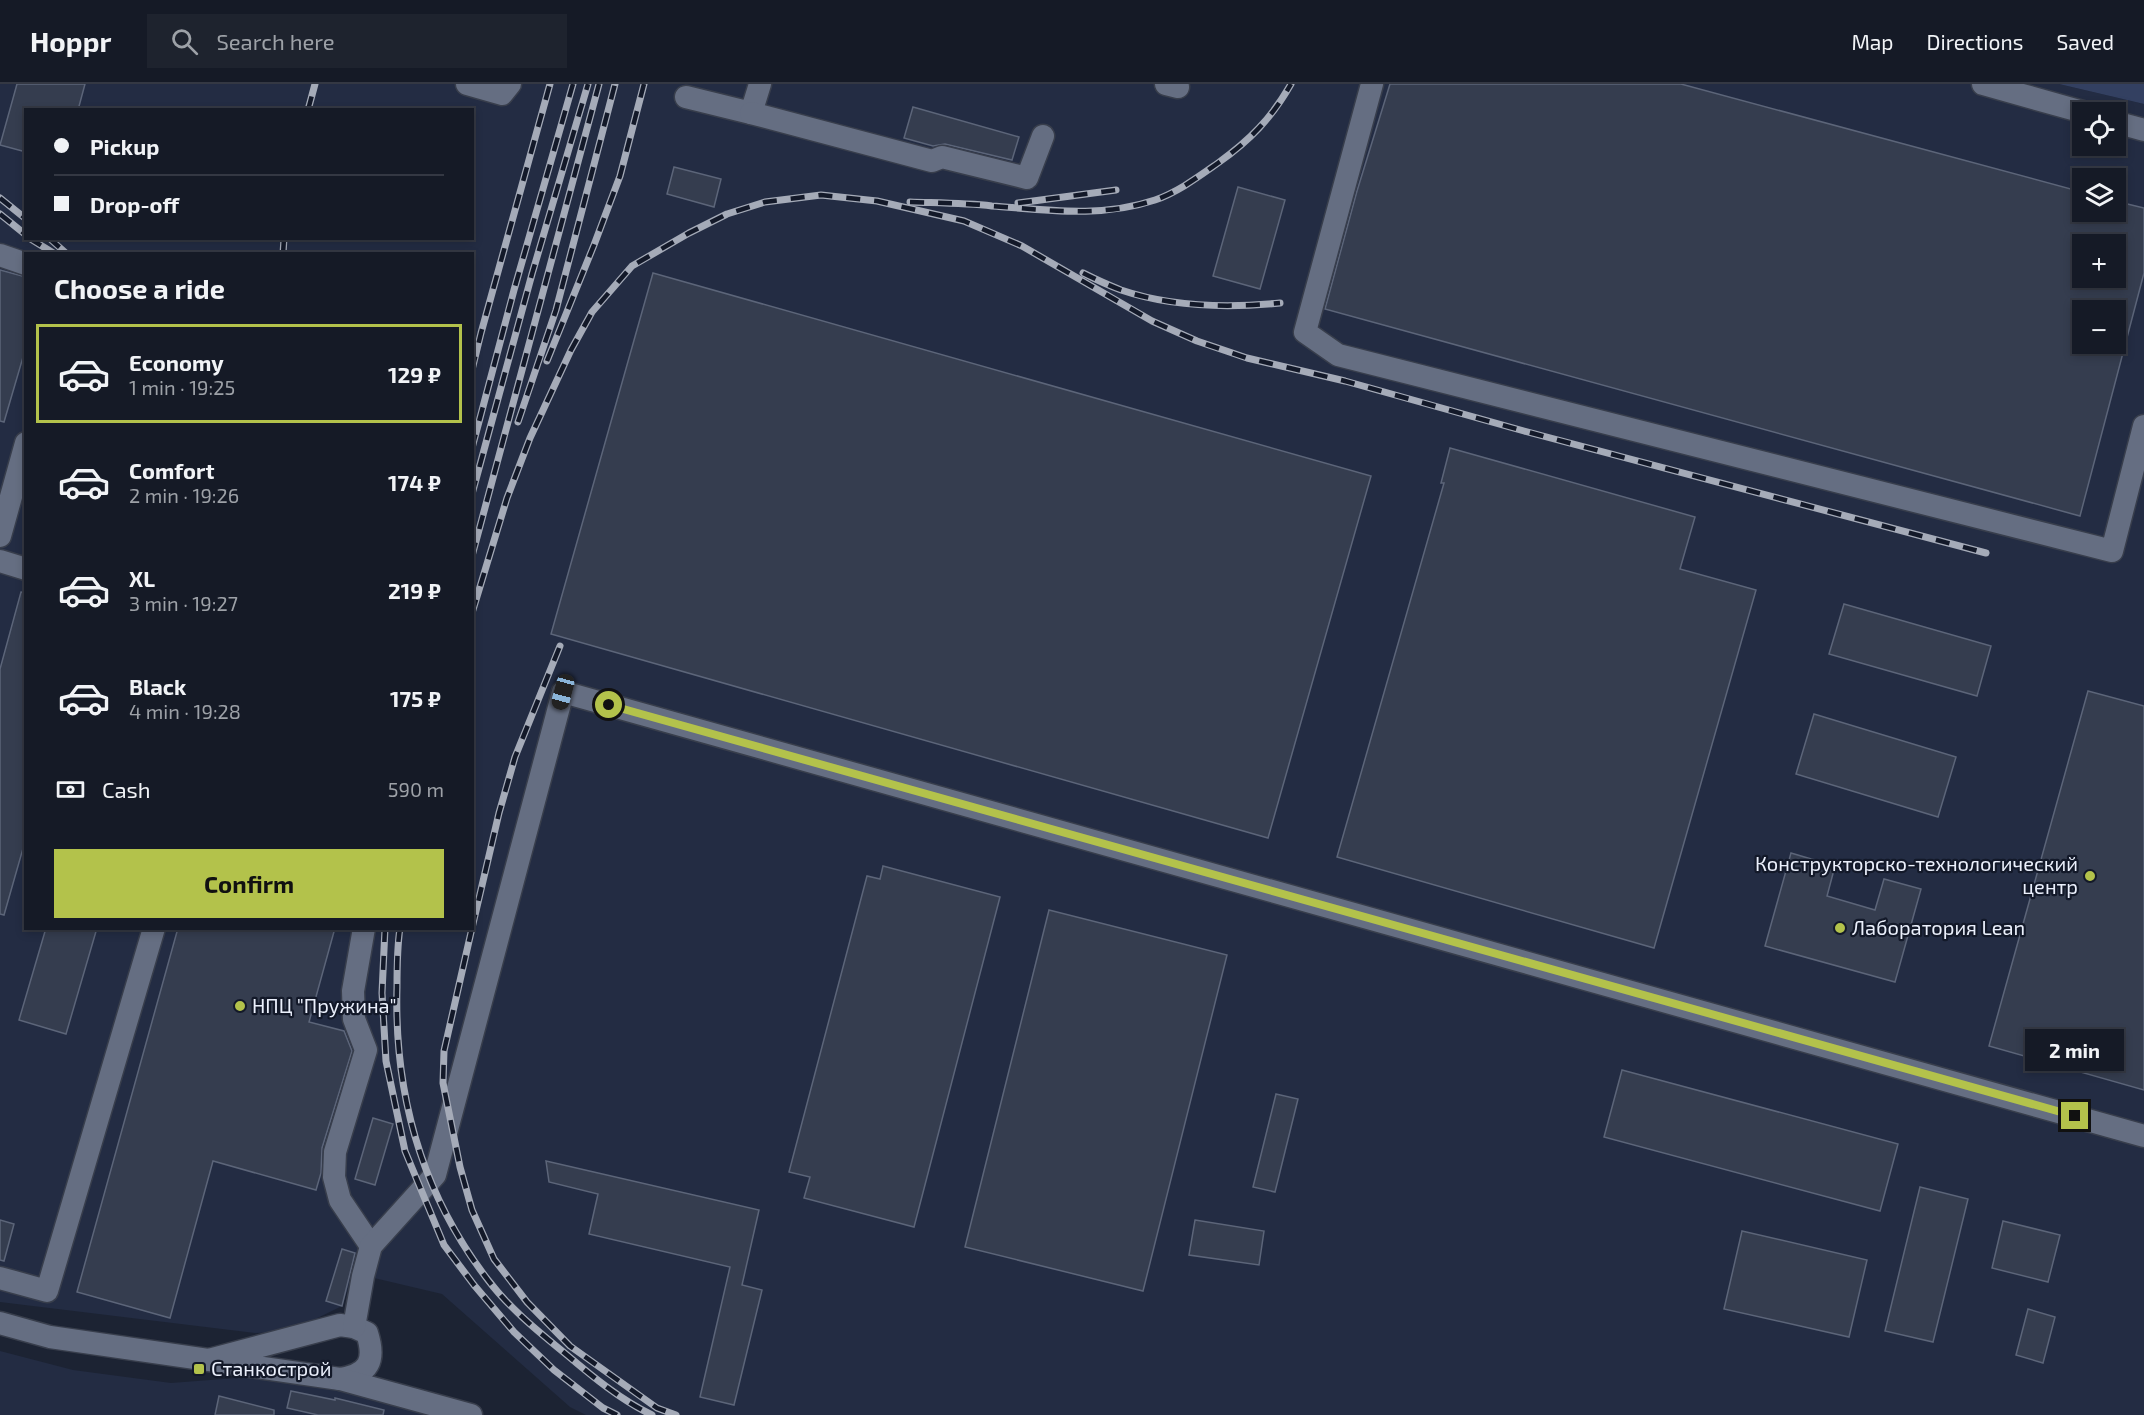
<!DOCTYPE html>
<html lang="en">
<head>
<meta charset="utf-8">
<style>
	:root { --surface:#151a26; --page:#1e232e; --text:#f1f3f6; --muted:#9da1a7; --line:#343843; --accent:#b3c24b }
	body { margin:0; font-family:"Exo 2",sans-serif; background:var(--page); color:var(--text); height:100vh; display:flex; flex-direction:column; font-size:22px; white-space:nowrap }
	* { box-sizing:border-box; margin:0 }
	p { font-size:20px; color:var(--muted) }
	.icon { flex:none; width:33px; height:33px; fill:none; stroke:currentColor; stroke-width:2; stroke-linecap:round; stroke-linejoin:round }
	.map { position:relative; flex:1; overflow:hidden }
	.panel { position:absolute; left:24px; top:168px; width:450px; height:678px; display:flex; flex-direction:column; background:var(--surface); border-radius:0px; box-shadow:0 3px 9px #0003,0 0 0 2px var(--line) }
	.panel>* { flex:none }
	.hud { position:absolute; left:24px; top:24px; width:450px; height:132px; border-radius:0px; box-shadow:0 3px 9px #0003,0 0 0 2px var(--line); display:grid; align-content:center; height:132px; padding:0 30px; background:var(--surface) }
	.tools { position:absolute; left:2072px; top:18px; display:grid; gap:12px }
	.tools a { display:grid; place-items:center; width:54px; height:54px; border-radius:0px; background:var(--surface); box-shadow:0 3px 9px #0003,0 0 0 2px var(--line); font-size:30px }
	.end { position:absolute; width:27px; height:27px; margin:-14px; border:8px solid #b3c24b; background:#111; box-shadow:0 0 0 3px #111 }
	.from { border-radius:50% }
	.bubble { position:absolute; height:42px; border-radius:0px; background:var(--surface); box-shadow:0 3px 9px #0003,0 0 0 2px var(--line); font-size:20px; font-weight:700; line-height:42px; text-align:center }
	.car { position:absolute; width:18px; height:36px; margin:-18px -9px; border-radius:8px; box-shadow:0 0 4px 2px #0007; background:linear-gradient(#222 24%,#8ab4d8 0 40%,#222 0 76%,#8ab4d8 0 86%,#222 0) }
	.hud b { display:flex; align-items:center; gap:21px; height:57px; font-size:22px }
	.hud b+b { border-top:2px solid var(--line) }
	.hud i { width:15px; height:15px; background:var(--text) }
	ul { padding:0; list-style:none }
	li { display:flex; align-items:center; gap:18px; height:99px; margin:0 12px 9px; padding:0 18px; border:3px solid transparent; border-radius:0px }
	li div { flex:1 }
	li b { display:block; font-size:22px }
	li em { font-style:normal; font-weight:700 }
	li.selected { border-color:var(--accent) }
	li>.icon { width:54px; height:54px; stroke-width:1.5 }
	h2 { padding:0 30px; font-size:27px; line-height:72px }
	.pay { display:flex; align-items:center; gap:15px; height:66px; padding:0 30px; font-size:22px }
	.pay p { margin-inline-start:auto }
	.button { display:flex; gap:12px; margin-top:auto; padding:12px 30px }
	.button a { flex:1; height:69px; border-radius:0px; background:var(--accent); color:#111; font-size:24px; font-weight:700; line-height:69px; text-align:center }
	header { display:flex; align-items:center; gap:36px; box-sizing:border-box; height:84px; padding:0 30px; background:var(--surface); border-bottom:2px solid var(--line) }
	header strong { font-size:28px }
	nav { display:flex; gap:33px; margin-inline-start:auto; font-size:21px }
	.search { width:420px; height:54px; background:var(--page); display:flex; align-items:center; gap:15px; box-sizing:border-box; padding:0 21px; border-radius:0px; color:var(--muted); font-size:22px }
	.map>svg:first-child { display:block }
	.built { fill:#232c43; fill-rule:evenodd }
	.green { fill:#334061 }
	.building { fill:#353d4f; stroke:#5c6579; stroke-width:1.5; fill-rule:evenodd }
	.lines { fill:none; stroke-linecap:round; stroke-linejoin:round }
	.minor-casing { stroke:#383e4c; stroke-width:25 }
	.minor { stroke:#656e82; stroke-width:22 }
	.rail-casing { stroke:#a5abb8; stroke-width:7 }
	.rail { stroke:#131929; stroke-width:4.5; stroke-dasharray:14; stroke-linecap:butt }
	.route { stroke:#b3c24b; stroke-width:8 }
	.poi-dot { fill:#b3c24b; stroke:#131929; stroke-width:2 }
	.labels { text-anchor:middle; stroke-width:4.5; stroke-linejoin:round; paint-order:stroke }
	.poi-label { font-size:20px; fill:#ebf0fc; stroke:#131929; text-anchor:start }
</style>
</head>
<body>
<header>
<strong>Hoppr</strong>
<div class="search"><svg class="icon" aria-label="search" viewBox="0 0 24 24"><circle cx="10" cy="10" r="6"/><path d="M15 15l6 6"/></svg>Search here</div>
<nav><a>Map</a><a>Directions</a><a>Saved</a></nav>
</header>
<div class="map">
<svg width="2144" height="1331" viewBox="0 0 2144 1331">
	<rect width="100%" height="100%" fill="#1c2333"/>
	<g class="built">
		<path d="M0 0H2059L2144 20V1331H586L570 1323 442 1210 353 1189 342 1222 289 1248 255 1249 0 1218ZM26 26H472V154H26ZM2082 28H2115V62H2082ZM2082 94H2115V128H2082ZM2082 160H2115V194H2082ZM26 170H472V844H26ZM2082 226H2115V260H2082Z"/>
		<path d="M0 1267 73 1286 171 1299 276 1291 458 1331H0Z"/>
	</g>
	<path class="green" d="M2059 0H2144V20Z"/>
	<g class="building">
		<path d="M17 0H85L78 26H26V68L0 61Z"/>
		<path d="M1390 0H1681L2082 108V128H2115V117L2144 124V189L2080 432 1325 225 1357 107ZM2082 160H2115V194H2082ZM2082 226H2115V260H2082Z"/>
		<path d="M913 23 1019 53 1012 76 945 60 933 62 904 54Z"/>
		<path d="M674 83 721 95 714 123 667 110Z"/>
		<path d="M1238 103 1285 116 1260 205 1213 192Z"/>
		<path d="M0 186 26 193V263L4 338 0 337Z"/>
		<path d="M653 189 1371 392 1268 754 551 550Z"/>
		<path d="M1450 364 1695 433 1680 485 1756 506 1654 864 1337 773 1444 399H1441Z"/>
		<path d="M21 508 26 509V754L4 831 0 830V585Z"/>
		<path d="M1844 520 1991 562 1977 612 1829 570Z"/>
		<path d="M2088 607 2144 622V1006L1989 962Z"/>
		<path d="M1814 630 1956 673 1938 733 1796 690Z"/>
		<path d="M1791 769 1835 782 1827 812 1875 826 1884 795 1921 805 1895 898 1765 862Z"/>
		<path d="M883 782 1000 813 914 1143 804 1114 810 1093 789 1088 867 792 880 795Z"/>
		<path d="M1049 826 1227 871 1143 1207 965 1163Z"/>
		<path d="M46 844H97L66 950 19 936Z"/>
		<path d="M178 844H335L309 938 344 947 352 967 322 1064 321 1089 316 1106 213 1077 170 1234 77 1208Z"/>
		<path d="M1622 986 1898 1060 1880 1127 1604 1053Z"/>
		<path d="M1276 1010 1298 1015 1275 1108 1253 1103Z"/>
		<path d="M373 1034 393 1040 375 1101 355 1095Z"/>
		<path d="M546 1077 759 1126 742 1201 762 1206 734 1321 700 1313 730 1183 589 1150 598 1110 549 1098Z"/>
		<path d="M1920 1103 1968 1115 1933 1258 1885 1247Z"/>
		<path d="M0 1136 14 1140 4 1177 0 1176Z"/>
		<path d="M1195 1136 1264 1147 1259 1181 1189 1171Z"/>
		<path d="M2003 1137 2060 1151 2048 1198 1992 1184Z"/>
		<path d="M1742 1147 1867 1176 1849 1253 1724 1225Z"/>
		<path d="M342 1165 355 1169 342 1222 326 1217Z"/>
		<path d="M2028 1225 2055 1233 2043 1279 2016 1271Z"/>
		<path d="M291 1307 335 1316V1314L384 1326 383 1331H318L287 1324Z"/>
		<path d="M219 1312 274 1326V1331H215Z"/>
	</g>
	<g class="lines">
		<defs>
			<g id="minor">
				<path d="M467 0 502 10 510 0"/>
				<path d="M1166 0 1178 3"/>
				<path d="M1372 0 1305 248 1338 271 2112 467 2144 342"/>
				<path d="M1983 0 2083 28"/>
				<path d="M686 13 751 29 760 0"/>
				<path d="M751 29 932 77 942 73 1027 94 1043 52"/>
				<path d="M2115 38 2144 46"/>
				<path d="M0 171 26 180"/>
				<path d="M0 452 26 359"/>
				<path d="M0 477 26 485"/>
				<path d="M364 844 353 907 354 935 366 966 335 1068 334 1093 340 1116 371 1162"/>
				<path d="M0 1194 47 1207 154 844"/>
				<path d="M0 1239 50 1253 340 1295C369 1290 376 1277 367 1249L354 1243 340 1241 209 1276"/>
				<path d="M354 1243 363 1192 371 1162 435 1091 563 608 2144 1052"/>
				<path d="M340 1295 471 1331"/>
			</g>
		</defs>
		<use href="#minor" class="minor-casing"/>
		<use href="#minor" class="minor"/>
		<defs>
			<g id="rail">
				<path d="M308 26 315 0"/>
				<path d="M0 114 26 135"/>
				<path d="M910 118C938 119 965 119 992 122 1048 126 1101 134 1155 116 1178 108 1198 93 1218 79 1250 56 1271 35 1291 0"/>
				<path d="M1018 119 1116 106"/>
				<path d="M0 130 26 151"/>
				<path d="M29 154 55 170"/>
				<path d="M49 154 67 170"/>
				<path d="M283 170 284 154"/>
				<path d="M1083 189C1095 195 1108 201 1121 206 1171 223 1228 224 1280 219"/>
				<path d="M547 277 594 161 620 92 644 0"/>
				<path d="M472 286 481 249 550 0"/>
				<path d="M518 338 556 226 615 0"/>
				<path d="M472 364 514 206 573 0"/>
				<path d="M472 410 532 190 588 0"/>
				<path d="M472 472 599 0"/>
				<path d="M472 529 507 414 530 354 571 266 592 228 632 182 689 149 727 130 765 118 821 111 877 117 964 137 1022 162 1152 237 1197 257 1247 274 1345 297 1524 347 1986 469"/>
				<path d="M385 844 382 909 386 977 405 1067 444 1161 474 1201 514 1248 554 1286 603 1324 617 1331"/>
				<path d="M400 844C397 864 397 884 397 903 394 1011 422 1110 488 1196 510 1225 539 1248 567 1271 593 1293 621 1316 652 1331"/>
				<path d="M472 844 444 967 443 999 460 1083 472 1126 494 1175 527 1218 570 1262 657 1324 676 1331"/>
				<path d="M472 844 499 729 515 673 560 562"/>
			</g>
		</defs>
		<use href="#rail" class="rail-casing"/>
		<use href="#rail" class="rail"/>
	</g>
	<g class="lines">
		<path class="route" d="M609 621 2075 1032"/>
	</g>
	<g class="poi-dot">
		<circle cx="2090" cy="792" r="6"/>
		<circle cx="1840" cy="844" r="6"/>
		<circle cx="240" cy="922" r="6"/>
		<rect x="193" y="1279" width="12" height="12" rx="3"/>
	</g>
	<g class="labels">
		<g class="poi-label">
			<text x="2078" y="787" text-anchor="end">Конструкторско-технологический<tspan x="2078" dy="23">центр</tspan></text>
			<text x="1852" y="851">Лаборатория Lean</text>
			<text x="252" y="929">НПЦ "Пружина"</text>
			<text x="211" y="1292">Станкострой</text>
		</g>
	</g>
</svg>
<div class="tools">
<a><svg class="icon" aria-label="locate" viewBox="0 0 24 24"><circle cx="12" cy="12" r="6"/><path d="M12 2v4M12 18v4M2 12h4M18 12h4"/></svg></a>
<a><svg class="icon" aria-label="layers" viewBox="0 0 24 24"><path d="M12 4l9 5-9 5-9-5zM3 14l9 5 9-5"/></svg></a>
<a>+</a>
<a>−</a>
</div>
<i class="end from" style="left:609px;top:621px"></i>
<i class="end" style="left:2075px;top:1032px"></i>
<div class="bubble" style="left:2025px;top:945px;width:99px">2 min</div>
<i class="car" style="left:563px;top:608px;rotate:195deg"></i>
<div class="hud">
<b><i class="from"></i>Pickup</b>
<b><i></i>Drop-off</b>
</div>
<section class="panel">
<h2>Choose a ride</h2>
<ul>
<li class="selected"><svg class="icon" aria-label="car" viewBox="0 0 24 24"><path d="M5 17H2v-5l4-1 3-4h7l3 4 3 1v5h-3M9 17h6M6 11h13"/><circle cx="7" cy="17" r="2"/><circle cx="17" cy="17" r="2"/></svg><div><b>Economy</b><p>1 min · 19:25</p></div><em>129 ₽</em></li>
<li><svg class="icon" aria-label="car" viewBox="0 0 24 24"><path d="M5 17H2v-5l4-1 3-4h7l3 4 3 1v5h-3M9 17h6M6 11h13"/><circle cx="7" cy="17" r="2"/><circle cx="17" cy="17" r="2"/></svg><div><b>Comfort</b><p>2 min · 19:26</p></div><em>174 ₽</em></li>
<li><svg class="icon" aria-label="car" viewBox="0 0 24 24"><path d="M5 17H2v-5l4-1 3-4h7l3 4 3 1v5h-3M9 17h6M6 11h13"/><circle cx="7" cy="17" r="2"/><circle cx="17" cy="17" r="2"/></svg><div><b>XL</b><p>3 min · 19:27</p></div><em>219 ₽</em></li>
<li><svg class="icon" aria-label="car" viewBox="0 0 24 24"><path d="M5 17H2v-5l4-1 3-4h7l3 4 3 1v5h-3M9 17h6M6 11h13"/><circle cx="7" cy="17" r="2"/><circle cx="17" cy="17" r="2"/></svg><div><b>Black</b><p>4 min · 19:28</p></div><em>175 ₽</em></li>
</ul>
<div class="pay"><svg class="icon" aria-label="cash" viewBox="0 0 24 24"><path d="M3 7h18v10H3z"/><circle cx="12" cy="12" r="2"/></svg>Cash<p>590 m</p></div>
<div class="button"><a>Confirm</a></div>
</section>
</div>
</body>
</html>
